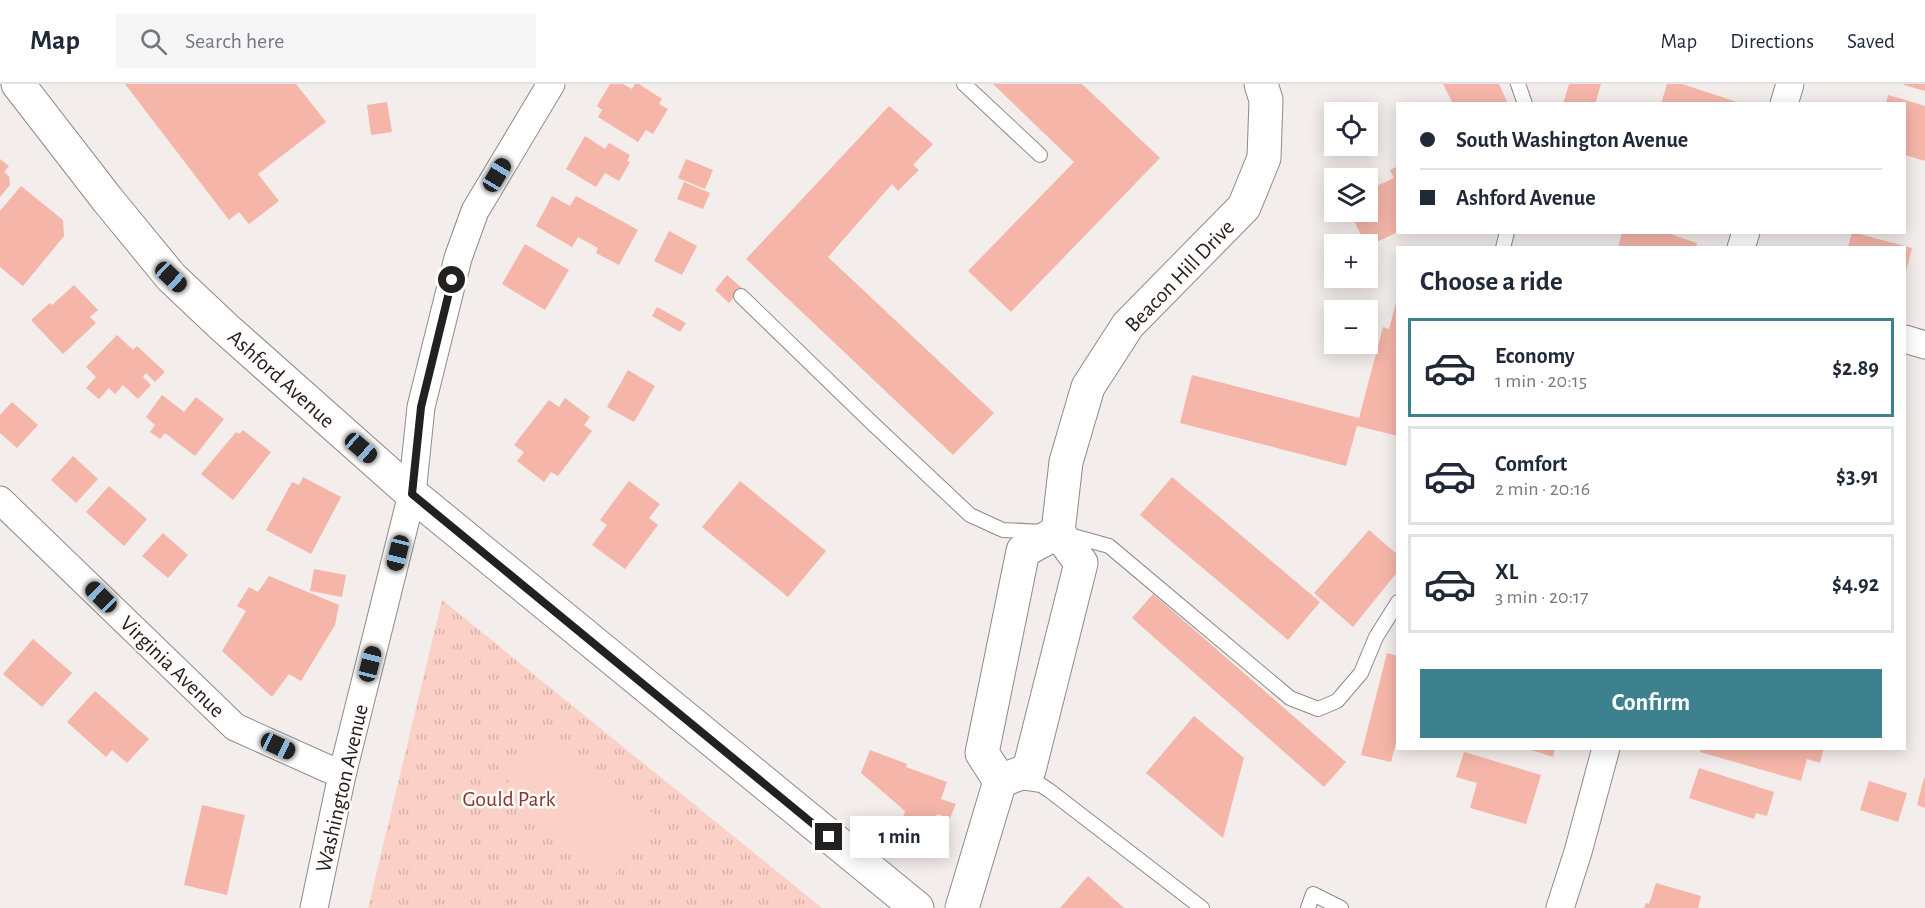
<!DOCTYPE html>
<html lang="en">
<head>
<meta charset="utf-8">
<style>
	:root { --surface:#fff; --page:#f6f6f7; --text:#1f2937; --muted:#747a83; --line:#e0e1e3; --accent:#3d818f }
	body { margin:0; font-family:"Alegreya Sans",sans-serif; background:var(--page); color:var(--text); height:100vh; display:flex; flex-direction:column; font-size:22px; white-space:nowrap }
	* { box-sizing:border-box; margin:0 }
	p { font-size:20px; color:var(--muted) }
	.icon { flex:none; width:33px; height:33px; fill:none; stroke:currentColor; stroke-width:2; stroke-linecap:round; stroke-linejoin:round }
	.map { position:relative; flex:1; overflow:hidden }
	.details { position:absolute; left:1396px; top:162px; width:510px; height:504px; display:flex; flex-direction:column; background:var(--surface); border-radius:0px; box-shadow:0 3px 15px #0003 }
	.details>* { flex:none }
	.top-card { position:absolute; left:1396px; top:18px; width:510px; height:132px; border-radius:0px; box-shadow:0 3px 15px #0003; display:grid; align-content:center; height:132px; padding:0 24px; background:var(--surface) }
	.buttons { position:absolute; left:1324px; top:18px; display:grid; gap:12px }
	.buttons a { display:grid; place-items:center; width:54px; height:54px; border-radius:0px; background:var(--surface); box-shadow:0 3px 15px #0003; font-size:30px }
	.end { position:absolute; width:27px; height:27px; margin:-14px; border:8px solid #232120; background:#fff; box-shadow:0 0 0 3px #fff }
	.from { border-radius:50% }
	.bubble { position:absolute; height:42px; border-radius:0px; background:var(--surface); box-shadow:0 3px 15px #0003; font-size:20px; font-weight:600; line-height:42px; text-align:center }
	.car { position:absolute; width:18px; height:36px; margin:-18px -9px; border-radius:8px; box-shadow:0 0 4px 2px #0007; background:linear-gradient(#222 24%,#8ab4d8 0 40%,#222 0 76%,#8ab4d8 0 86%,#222 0) }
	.top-card b { display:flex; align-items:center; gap:21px; height:57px; font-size:22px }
	.top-card b+b { border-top:2px solid var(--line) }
	.top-card i { width:15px; height:15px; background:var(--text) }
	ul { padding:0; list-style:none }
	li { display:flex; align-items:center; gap:18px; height:99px; margin:0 12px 9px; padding:0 12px; border:3px solid var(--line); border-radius:0px }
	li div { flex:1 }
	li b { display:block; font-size:22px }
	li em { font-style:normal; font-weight:600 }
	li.current { border-color:var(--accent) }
	li>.icon { width:54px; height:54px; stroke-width:1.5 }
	h2 { padding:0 24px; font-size:27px; line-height:72px }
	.cta { display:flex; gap:12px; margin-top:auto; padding:12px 24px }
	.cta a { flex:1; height:69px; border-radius:0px; background:var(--accent); color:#fff; font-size:24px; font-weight:600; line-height:69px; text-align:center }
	header { display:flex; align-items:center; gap:36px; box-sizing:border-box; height:84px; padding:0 30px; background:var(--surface); border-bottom:2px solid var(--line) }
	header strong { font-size:28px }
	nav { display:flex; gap:33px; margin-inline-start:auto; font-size:21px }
	.search { width:420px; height:54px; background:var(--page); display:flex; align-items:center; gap:15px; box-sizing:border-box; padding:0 21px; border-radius:0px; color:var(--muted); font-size:22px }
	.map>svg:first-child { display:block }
	.park { fill:url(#park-tufts) }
	.pitch { fill:#fbd0c7 }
	.building { fill:#f5b6a9 }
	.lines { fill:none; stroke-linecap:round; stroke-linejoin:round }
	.service-casing { stroke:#908a89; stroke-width:16 }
	.minor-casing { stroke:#908a89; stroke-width:29 }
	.tertiary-casing { stroke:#908a89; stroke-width:35 }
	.secondary-casing { stroke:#908a89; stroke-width:35 }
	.service { stroke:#fff; stroke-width:14 }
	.minor { stroke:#fff; stroke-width:27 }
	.tertiary { stroke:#fff; stroke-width:33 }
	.secondary { stroke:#fff; stroke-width:33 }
	.route { stroke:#232120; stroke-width:8 }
	.labels { text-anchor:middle; stroke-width:5; stroke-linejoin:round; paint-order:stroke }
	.street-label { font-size:22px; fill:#232120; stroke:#fffbfa }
	.park-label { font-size:22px; fill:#81382a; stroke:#fffbfa }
</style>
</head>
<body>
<header>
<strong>Map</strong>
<div class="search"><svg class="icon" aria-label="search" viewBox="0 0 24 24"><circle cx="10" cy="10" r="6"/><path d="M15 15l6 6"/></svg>Search here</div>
<nav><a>Map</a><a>Directions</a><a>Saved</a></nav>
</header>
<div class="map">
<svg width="1925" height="824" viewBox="0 0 1925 824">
	<defs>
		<pattern id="park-tufts" width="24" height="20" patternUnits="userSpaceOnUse" patternTransform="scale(1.5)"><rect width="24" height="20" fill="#fbd0c7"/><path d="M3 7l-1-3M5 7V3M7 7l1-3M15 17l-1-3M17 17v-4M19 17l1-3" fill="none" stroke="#d7b2ab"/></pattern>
	</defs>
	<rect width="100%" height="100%" fill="#f3edeb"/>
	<path class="park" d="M442 516 822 824H368Z"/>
	<path class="pitch" d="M545 648 658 733 612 794 499 710Z"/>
	<g class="building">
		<path d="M125 0H296L326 38 258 90 279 117 249 140 239 128 229 136Z"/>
		<path d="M610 0H623L632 5 635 0H639L662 15 659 20 668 25 653 50 646 46 638 58 598 33 602 26 597 22Z"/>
		<path d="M993 0H1082L1160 74 1011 228 968 187 1074 78Z"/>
		<path d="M1443 0H1499L1508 20H1453Z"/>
		<path d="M1569 0H1601L1595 20H1563Z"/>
		<path d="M1667 0H1682L1743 20H1661Z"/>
		<path d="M1904 0H1925V7L1904 1Z"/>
		<path d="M1888 11 1925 22V77L1905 71V20H1886Z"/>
		<path d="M387 18 392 48 371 51 367 21Z"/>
		<path d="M889 22 933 60 913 81 919 86 898 107 892 100 828 173 994 329 953 371 746 175Z"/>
		<path d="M585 52 605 65 609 59 630 71 627 77 630 78 619 97 605 89 596 103 566 85Z"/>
		<path d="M0 75 9 82 4 88 9 92 10 101 0 113Z"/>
		<path d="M686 75 713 86 705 105 678 94Z"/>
		<path d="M1398 82V148L1368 162 1365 160 1350 128H1368V106L1394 94 1390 86Z"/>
		<path d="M684 98 710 109 703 125 677 115Z"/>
		<path d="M21 102 63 136 64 152 23 202 0 183V127Z"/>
		<path d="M552 112 570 122 576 112 638 146 619 181 596 169 598 164 578 153 572 163 536 142Z"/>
		<path d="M669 147 697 162 682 191 654 177Z"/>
		<path d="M1622 148H1664L1697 159 1696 164H1618Z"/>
		<path d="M1852 148 1912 164 1906 187 1905 164H1848Z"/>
		<path d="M525 160 569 186 545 226 502 200Z"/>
		<path d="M727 191 742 204 729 219 715 206Z"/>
		<path d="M74 201 98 226 90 233 96 239 63 270 31 236 50 219 52 221Z"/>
		<path d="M1397 215 1398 352 1357 342 1346 382 1180 339 1192 291 1359 334 1383 243 1389 245Z"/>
		<path d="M657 223 686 239 680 248 652 232Z"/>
		<path d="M117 251 133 266 137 262 165 288 155 298 146 289 143 293 151 301 138 315 123 301 115 310 109 304 99 315 86 304 96 293 86 283Z"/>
		<path d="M628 286 655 302 634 338 607 323Z"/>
		<path d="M162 311 184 328 196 313 224 335 195 372 165 349 160 355 150 348 155 341 146 333Z"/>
		<path d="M565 314 590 333 584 341 592 347 558 392 551 388 544 398 517 377 524 368 514 361 549 316 559 323Z"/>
		<path d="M12 318 38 341 17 364 0 349V331Z"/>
		<path d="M243 346 271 368 233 416 201 390 236 348 239 350Z"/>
		<path d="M73 372 98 395 76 419 51 396Z"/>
		<path d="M303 393 341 413 311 470 266 446 292 398 299 401Z"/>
		<path d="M1172 393 1320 518 1288 556 1140 431Z"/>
		<path d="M629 397 660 420 649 434 658 441 625 485 592 461 607 441 600 436Z"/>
		<path d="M740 397 826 467 788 513 702 443Z"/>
		<path d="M109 402 147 435 124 462 86 428Z"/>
		<path d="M1369 446 1398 471V487L1353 543 1314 509Z"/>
		<path d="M163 449 188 471 168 494 142 472Z"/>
		<path d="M314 485 346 491 342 513 310 507Z"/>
		<path d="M269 492 339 521 335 541 301 597 289 590 272 613 222 567 246 527 237 522 249 503 258 508Z"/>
		<path d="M1153 510 1346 678 1324 703 1132 534Z"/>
		<path d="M33 555 72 589 42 623 3 590Z"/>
		<path d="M1387 569 1398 572V651L1391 678 1361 671Z"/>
		<path d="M95 607 149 655 127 679 112 666 106 673 67 638Z"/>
		<path d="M1194 632 1244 674 1223 754 1146 689Z"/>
		<path d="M1525 664H1555L1553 673Z"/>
		<path d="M1701 664H1824L1820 679 1807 675 1801 697 1700 668Z"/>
		<path d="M870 666 907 680 906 683 947 698 941 715 956 720 950 734 937 730 930 748 902 738 905 727 861 689Z"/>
		<path d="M1464 668 1541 691 1526 740 1470 724 1477 699 1456 693Z"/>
		<path d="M1699 684 1774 708 1767 732 1756 729 1754 735 1689 714Z"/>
		<path d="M1924 694H1925V724L1917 721Z"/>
		<path d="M1869 697 1907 709 1898 738 1860 726Z"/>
		<path d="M202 721 245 731 227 811 184 801Z"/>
		<path d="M1088 792 1124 824H1060Z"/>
		<path d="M1656 799 1701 812 1698 824H1644L1646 819 1649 820Z"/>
	</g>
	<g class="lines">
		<defs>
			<g id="service">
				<path d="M964 0 1040 71"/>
				<path d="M1518 0 1525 20"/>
				<path d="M1503 164 1507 148"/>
				<path d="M741 212 870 337 970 431 1003 446 1044 448"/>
				<path d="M1066 450 1109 462 1290 614 1318 625 1337 617 1361 589 1376 553 1398 518"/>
				<path d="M1020 698 1041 701 1050 707 1202 824"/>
				<path d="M1308 824 1313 810 1341 824"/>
			</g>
			<g id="minor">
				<path d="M1784 20 1790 0"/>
				<path d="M1741 164 1746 148"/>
				<path d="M1905 255 1925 261"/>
				<path d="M0 416 235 643 342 691"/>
				<path d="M314 824 342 691 412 410 421 323 458 174 475 127 551 0"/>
				<path d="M1560 824 1578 768 1606 664"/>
			</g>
			<g id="tertiary">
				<path d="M1000 697 1029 686 1081 479 1058 448 1066 378 1088 303 1128 241 1244 123 1264 74 1266 16 1261 0"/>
				<path d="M962 824 1000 697 982 669 1023 467 1058 448"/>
			</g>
			<path id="secondary" d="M18 0 107 115 171 193 225 244 412 410 917 824"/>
		</defs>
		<use href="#service" class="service-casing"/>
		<use href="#minor" class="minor-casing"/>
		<use href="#tertiary" class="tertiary-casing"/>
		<use href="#secondary" class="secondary-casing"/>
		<use href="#service" class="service"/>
		<use href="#minor" class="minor"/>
		<use href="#tertiary" class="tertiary"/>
		<use href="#secondary" class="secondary"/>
	</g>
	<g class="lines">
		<path class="route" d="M452 196 421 323 412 410 829 753"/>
	</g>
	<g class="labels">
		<g class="street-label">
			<text transform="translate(1179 191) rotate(-46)" y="8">Beacon Hill Drive</text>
			<text transform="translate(282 294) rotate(42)" y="8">Ashford Avenue</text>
			<text transform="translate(173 582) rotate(44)" y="8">Virginia Avenue</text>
			<text transform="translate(341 704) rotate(-77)" y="8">Washington Avenue</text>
		</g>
		<g class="park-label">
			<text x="509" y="722">Gould Park</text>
		</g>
	</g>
</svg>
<div class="buttons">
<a><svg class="icon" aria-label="locate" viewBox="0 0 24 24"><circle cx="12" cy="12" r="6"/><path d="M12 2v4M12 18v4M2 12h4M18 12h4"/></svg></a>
<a><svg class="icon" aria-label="layers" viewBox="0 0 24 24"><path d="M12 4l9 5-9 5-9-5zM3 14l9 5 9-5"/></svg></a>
<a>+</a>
<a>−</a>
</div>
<i class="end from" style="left:452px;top:196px"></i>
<i class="end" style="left:829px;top:753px"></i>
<div class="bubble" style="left:850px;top:732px;width:99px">1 min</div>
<i class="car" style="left:497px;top:91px;rotate:31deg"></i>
<i class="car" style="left:171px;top:193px;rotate:133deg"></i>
<i class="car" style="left:361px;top:364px;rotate:131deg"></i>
<i class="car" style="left:398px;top:469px;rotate:194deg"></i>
<i class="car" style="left:101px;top:513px;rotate:314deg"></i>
<i class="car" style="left:370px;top:580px;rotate:14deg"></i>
<i class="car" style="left:278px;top:662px;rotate:115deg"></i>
<div class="top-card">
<b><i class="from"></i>South Washington Avenue</b>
<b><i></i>Ashford Avenue</b>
</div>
<section class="details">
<h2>Choose a ride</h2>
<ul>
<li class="current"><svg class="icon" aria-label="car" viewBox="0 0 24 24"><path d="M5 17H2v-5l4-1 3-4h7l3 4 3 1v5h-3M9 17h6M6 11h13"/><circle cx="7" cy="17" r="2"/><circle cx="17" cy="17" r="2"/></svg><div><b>Economy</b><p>1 min · 20:15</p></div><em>$2.89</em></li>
<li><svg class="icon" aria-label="car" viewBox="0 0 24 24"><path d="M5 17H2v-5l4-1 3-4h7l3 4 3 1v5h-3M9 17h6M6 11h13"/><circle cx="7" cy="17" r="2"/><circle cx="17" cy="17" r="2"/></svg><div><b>Comfort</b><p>2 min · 20:16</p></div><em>$3.91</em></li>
<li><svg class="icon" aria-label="car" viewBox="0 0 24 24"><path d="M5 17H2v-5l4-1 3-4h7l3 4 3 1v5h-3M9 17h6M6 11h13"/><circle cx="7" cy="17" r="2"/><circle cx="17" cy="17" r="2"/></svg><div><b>XL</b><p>3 min · 20:17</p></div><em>$4.92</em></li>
</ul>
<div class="cta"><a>Confirm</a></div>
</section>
</div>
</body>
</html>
